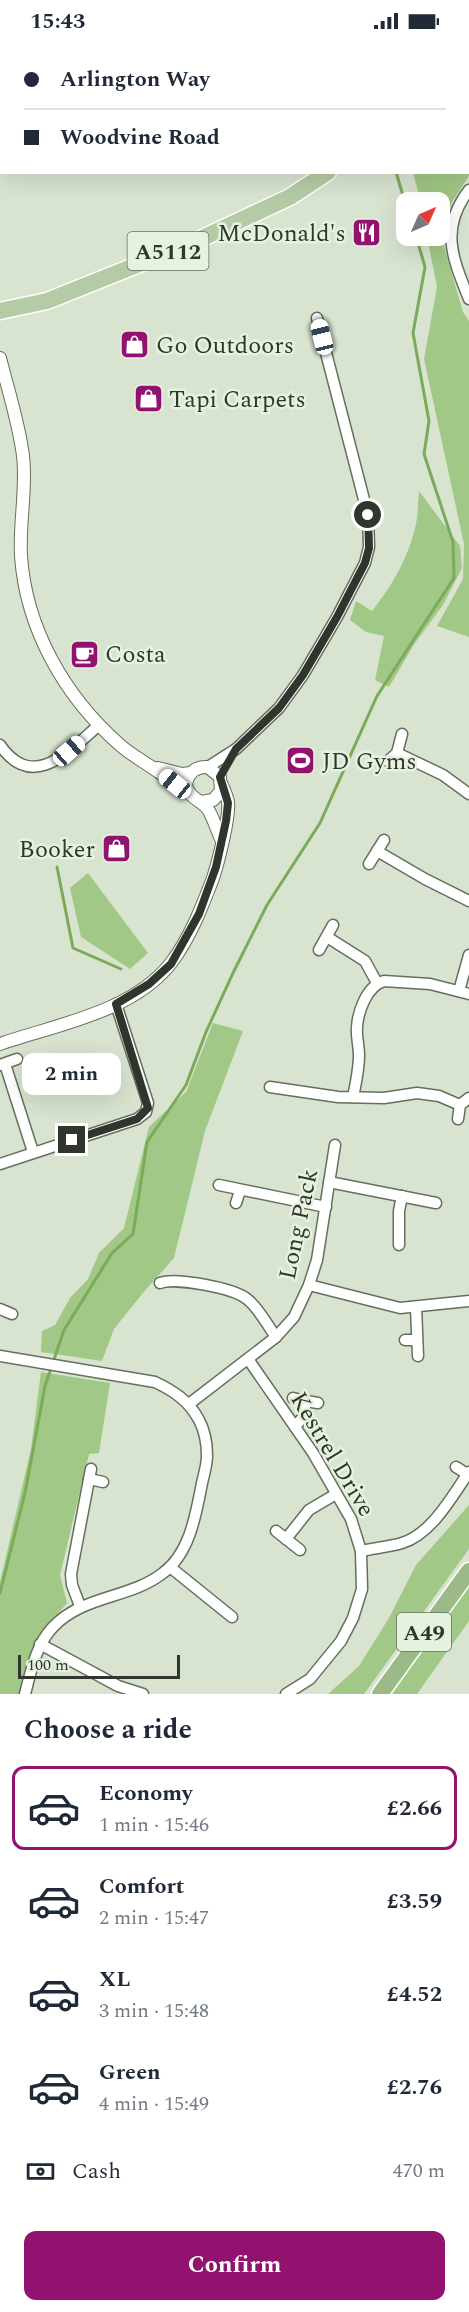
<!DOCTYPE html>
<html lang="en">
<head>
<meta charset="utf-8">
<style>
	:root { --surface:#fff; --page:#f2f2f3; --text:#1f2937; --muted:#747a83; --line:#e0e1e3; --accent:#92136f }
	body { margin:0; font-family:Spectral,serif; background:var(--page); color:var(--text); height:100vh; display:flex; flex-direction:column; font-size:22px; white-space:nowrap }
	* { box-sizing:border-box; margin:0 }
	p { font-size:20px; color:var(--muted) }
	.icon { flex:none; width:33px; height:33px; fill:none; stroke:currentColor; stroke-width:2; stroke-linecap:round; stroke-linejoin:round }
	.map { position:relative; height:1652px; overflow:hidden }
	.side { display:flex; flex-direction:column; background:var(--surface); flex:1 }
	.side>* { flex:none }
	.guide { position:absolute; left:0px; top:0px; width:470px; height:132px; box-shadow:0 6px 24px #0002; display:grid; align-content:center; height:132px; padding:0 24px; background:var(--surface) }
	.needle { width:39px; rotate:45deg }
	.fabs { position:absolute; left:396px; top:150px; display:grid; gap:12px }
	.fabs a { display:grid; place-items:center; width:54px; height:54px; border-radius:12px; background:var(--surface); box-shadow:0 6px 24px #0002; font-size:30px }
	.scale { position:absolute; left:18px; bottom:15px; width:162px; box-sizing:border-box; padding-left:6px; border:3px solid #30352d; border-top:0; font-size:16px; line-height:21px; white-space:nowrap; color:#30352d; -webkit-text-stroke:4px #e5f2dd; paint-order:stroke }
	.end { position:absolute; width:27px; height:27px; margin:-14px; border:8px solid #30352d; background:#fff; box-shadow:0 0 0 3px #fff }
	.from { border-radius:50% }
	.bubble { position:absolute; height:42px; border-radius:12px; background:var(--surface); box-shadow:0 6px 24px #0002; font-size:20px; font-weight:700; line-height:42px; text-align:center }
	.car { position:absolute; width:18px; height:36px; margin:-18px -9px; border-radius:8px; box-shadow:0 0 4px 2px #0007; background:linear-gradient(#fff 24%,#345 0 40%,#fff 0 76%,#345 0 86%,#fff 0) }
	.guide b { display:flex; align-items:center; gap:21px; height:57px; font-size:22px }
	.guide b+b { border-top:2px solid var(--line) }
	.guide i { width:15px; height:15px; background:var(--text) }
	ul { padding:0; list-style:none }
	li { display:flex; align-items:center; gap:18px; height:84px; margin:0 12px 9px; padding:0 12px; border:3px solid transparent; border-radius:12px }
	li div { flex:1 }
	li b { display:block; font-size:22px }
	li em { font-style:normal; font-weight:700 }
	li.on { border-color:var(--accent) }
	li>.icon { width:54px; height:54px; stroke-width:1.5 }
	h2 { padding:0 24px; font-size:27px; line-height:72px }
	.pay { display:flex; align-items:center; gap:15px; height:66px; padding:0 24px; font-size:22px }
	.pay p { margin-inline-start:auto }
	.button { display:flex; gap:12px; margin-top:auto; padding:12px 24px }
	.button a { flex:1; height:69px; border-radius:12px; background:var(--accent); color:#fff; font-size:24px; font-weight:700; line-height:69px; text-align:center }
	.status { display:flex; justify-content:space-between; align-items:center; height:42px; padding:0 30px; background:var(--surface); direction:ltr }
	.status svg { height:16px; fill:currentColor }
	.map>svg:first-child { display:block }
	.green { fill:#a1c886 }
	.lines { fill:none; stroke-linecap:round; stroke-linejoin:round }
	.stream { stroke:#7baa58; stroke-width:3 }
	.minor-casing { stroke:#646f5d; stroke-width:13 }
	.tertiary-casing { stroke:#646f5d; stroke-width:14 }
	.primary-casing { stroke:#fff; stroke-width:19 }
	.trunk-casing { stroke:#fff; stroke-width:19 }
	.minor { stroke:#fff; stroke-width:10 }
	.tertiary { stroke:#fff; stroke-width:12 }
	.primary { stroke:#b5cba5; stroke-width:16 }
	.trunk { stroke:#9cba87; stroke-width:16 }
	.route { stroke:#30352d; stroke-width:8 }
	.labels { text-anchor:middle; stroke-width:5; stroke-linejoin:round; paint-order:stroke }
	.shield { fill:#e5f2dd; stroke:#666e62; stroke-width:1.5 }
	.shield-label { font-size:22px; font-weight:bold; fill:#30352d }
	.poi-label { font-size:24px; fill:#30352d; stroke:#e5f2dd; text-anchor:start }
	.street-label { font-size:24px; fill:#30352d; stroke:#e5f2dd }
</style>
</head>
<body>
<div class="status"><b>15:43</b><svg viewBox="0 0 49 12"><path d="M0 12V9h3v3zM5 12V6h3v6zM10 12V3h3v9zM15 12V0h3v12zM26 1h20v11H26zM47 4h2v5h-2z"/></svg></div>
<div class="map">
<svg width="469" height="1652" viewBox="0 0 469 1652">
	<rect width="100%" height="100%" fill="#d8e4d0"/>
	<g class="green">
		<path d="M468 57 469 134 452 160 445 180 444 205 463 270 469 279V595L437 584 463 537 464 502 424 317 437 245 427 194H440V160H421L413 131 468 130Z"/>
		<path d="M419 449 460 504 462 526 443 563 415 601 389 645 375 638 384 594 366 590 350 578 356 559 372 569C394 541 410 513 417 477 418 468 418 458 419 449Z"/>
		<path d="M88 831 148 911 130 927 81 895 70 846Z"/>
		<path d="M213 981 243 989 205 1089 174 1216 142 1252 114 1287 102 1319 41 1310 42 1289 55 1283 70 1256 88 1237 99 1211 124 1186 149 1085 186 1050Z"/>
		<path d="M41 1330 110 1341 99 1411 89 1412 60 1533 67 1561 43 1589 26 1628 21 1652H0V1540L31 1407Z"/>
		<path d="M469 1463V1507L364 1652H328L359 1624 389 1576 416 1523Z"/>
		<path d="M469 1544V1579L417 1652H392Z"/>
	</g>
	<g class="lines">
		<g class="stream">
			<path d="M396 130 406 164"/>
			<path d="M57 825 73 906 121 927"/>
			<path d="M0 1551 25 1451 45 1344 64 1288 112 1211 133 1192 147 1100 186 1043 206 990 233 931 267 863 320 781 377 654 454 536 453 500 424 412 429 379 413 291 425 225 416 194"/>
		</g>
		<defs>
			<g id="minor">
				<path d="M469 148C439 187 453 217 469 257"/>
				<path d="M0 703C33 751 70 708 99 683"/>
				<path d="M397 711 443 733 469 752"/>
				<path d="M388 719 397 711 402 692"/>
				<path d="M208 725 236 707 279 666 303 633 337 575 365 521 369 505 368 473 317 276"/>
				<path d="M377 809 425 837 469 859"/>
				<path d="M369 822 384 798"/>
				<path d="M327 895 365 919 377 941"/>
				<path d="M319 908 333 883"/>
				<path d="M459 949 469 913"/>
				<path d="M5 1022 33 1110"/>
				<path d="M0 1023 17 1017"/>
				<path d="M270 1045 338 1055 384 1056 417 1051 439 1054 460 1063"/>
				<path d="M353 1055C356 1041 359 1026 359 1013 359 1004 356 994 357 985 358 969 367 944 384 939L430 942 469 952"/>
				<path d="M458 1077 460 1063 469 1056"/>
				<path d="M0 1122 137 1077 146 1070 148 1061 116 962"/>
				<path d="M329 1140 436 1161"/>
				<path d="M219 1143 326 1165"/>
				<path d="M236 1161 240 1149"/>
				<path d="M399 1203V1169L402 1154"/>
				<path d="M160 1241C175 1235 234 1246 247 1257 259 1266 267 1283 276 1295"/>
				<path d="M309 1243 400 1266 469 1259"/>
				<path d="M416 1265 418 1314"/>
				<path d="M0 1267 12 1272"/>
				<path d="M405 1298H417"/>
				<path d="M0 1314 155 1340C174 1349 189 1359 199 1378 205 1389 207 1402 207 1414 207 1423 204 1432 202 1441 196 1472 190 1511 163 1531 130 1557 83 1553 53 1585 36 1603 31 1629 25 1652"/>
				<path d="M248 1317 313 1411 351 1477 361 1509 362 1547 353 1576 341 1599 310 1637 286 1652"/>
				<path d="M293 1356 306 1359 303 1375 295 1385"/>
				<path d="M306 1359 318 1361"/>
				<path d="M189 1362 276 1295 294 1275 309 1243 317 1218 335 1103"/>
				<path d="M456 1425 467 1432"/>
				<path d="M89 1437 103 1440"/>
				<path d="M276 1489 300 1508"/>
				<path d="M286 1497 309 1468 336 1452"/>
				<path d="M361 1509C374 1506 389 1505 402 1501 432 1492 452 1454 469 1430"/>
				<path d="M170 1525 232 1575"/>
				<path d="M80 1564 72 1543 71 1532 91 1427"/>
				<path d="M40 1602 118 1644 143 1652"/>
			</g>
			<g id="tertiary">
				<path d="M0 316C8 348 19 381 23 414 27 447 19 480 21 514 26 587 65 655 120 703 131 713 145 720 157 729 168 735 176 743 187 749"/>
				<path d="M158 726 182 732 191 731"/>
				<path d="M201 760 213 758 221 749 220 735 208 725C196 724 187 731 186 744 190 758 203 758 209 769 214 778 217 788 221 797"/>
				<path d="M0 1002C55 983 133 970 171 921 190 896 202 865 213 836 218 821 230 774 228 760 227 754 224 748 222 743"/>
			</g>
			<g id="primary">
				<path d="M468 40 469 39"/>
				<path d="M0 269 47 259 194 200 290 155 328 130"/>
			</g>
			<path id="trunk" d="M380 1652 469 1529"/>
		</defs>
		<use href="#minor" class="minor-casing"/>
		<use href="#tertiary" class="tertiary-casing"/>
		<use href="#primary" class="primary-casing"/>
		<use href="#trunk" class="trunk-casing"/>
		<use href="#minor" class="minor"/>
		<use href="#tertiary" class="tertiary"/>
		<use href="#primary" class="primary"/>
		<use href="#trunk" class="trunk"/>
	</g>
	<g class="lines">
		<path class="route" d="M72 1098 137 1077 148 1066 116 962 149 942 171 922 199 872 216 825 226 779 228 761 220 735 236 707 279 666 303 633 337 575 365 521 369 506 368 473"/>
	</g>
	<defs>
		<symbol id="restaurant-square" viewBox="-11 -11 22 22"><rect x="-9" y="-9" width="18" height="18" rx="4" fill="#92136f" stroke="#e5f2dd"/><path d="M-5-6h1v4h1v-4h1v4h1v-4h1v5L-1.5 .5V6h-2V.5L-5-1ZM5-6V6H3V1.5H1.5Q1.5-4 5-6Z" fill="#fff"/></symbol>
		<symbol id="shop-square" viewBox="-11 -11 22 22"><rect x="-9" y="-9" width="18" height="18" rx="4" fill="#92136f" stroke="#e5f2dd"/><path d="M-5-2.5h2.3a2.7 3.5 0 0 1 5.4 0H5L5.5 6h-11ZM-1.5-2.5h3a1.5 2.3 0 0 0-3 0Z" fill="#fff"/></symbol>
		<symbol id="cafe-square" viewBox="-11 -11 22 22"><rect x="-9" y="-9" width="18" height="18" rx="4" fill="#92136f" stroke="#e5f2dd"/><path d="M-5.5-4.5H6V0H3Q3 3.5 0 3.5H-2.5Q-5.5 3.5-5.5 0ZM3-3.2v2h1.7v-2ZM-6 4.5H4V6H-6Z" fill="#fff"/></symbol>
		<symbol id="stadium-square" viewBox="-11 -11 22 22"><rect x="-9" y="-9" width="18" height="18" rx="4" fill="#92136f" stroke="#e5f2dd"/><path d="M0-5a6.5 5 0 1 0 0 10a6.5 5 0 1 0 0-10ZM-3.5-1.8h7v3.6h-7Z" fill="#fff"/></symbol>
	</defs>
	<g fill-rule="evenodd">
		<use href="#restaurant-square" x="350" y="174" width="33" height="33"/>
		<use href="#shop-square" x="118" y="286" width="33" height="33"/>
		<use href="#shop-square" x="132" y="340" width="33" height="33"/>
		<use href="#cafe-square" x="68" y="596" width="33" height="33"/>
		<use href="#stadium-square" x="284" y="702" width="33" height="33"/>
		<use href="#shop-square" x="100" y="790" width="33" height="33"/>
	</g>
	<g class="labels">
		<g class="shield">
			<rect x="127.5" y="190" width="81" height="38" rx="4.5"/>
			<rect x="397" y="1571" width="54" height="38" rx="4.5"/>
		</g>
		<g class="shield-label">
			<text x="168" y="217">A5112</text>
			<text x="424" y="1598">A49</text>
		</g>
		<g class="poi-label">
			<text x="346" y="199" text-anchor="end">McDonald's</text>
			<text x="156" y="311">Go Outdoors</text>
			<text x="169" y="365">Tapi Carpets</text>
			<text x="105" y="620">Costa</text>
			<text x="322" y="727">JD Gyms</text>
			<text x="95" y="815" text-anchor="end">Booker</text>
		</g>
		<g class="street-label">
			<text transform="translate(298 1182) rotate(-78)" y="8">Long Pack</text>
			<text transform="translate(333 1412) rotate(59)" y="8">Kestrel Drive</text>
		</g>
	</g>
</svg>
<div class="fabs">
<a><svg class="needle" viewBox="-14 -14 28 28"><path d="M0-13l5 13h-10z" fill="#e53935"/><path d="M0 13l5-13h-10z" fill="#747a83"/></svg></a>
</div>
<div class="scale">100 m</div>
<i class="end from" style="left:368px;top:473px"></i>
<i class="end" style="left:72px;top:1098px"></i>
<div class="bubble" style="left:22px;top:1011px;width:99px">2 min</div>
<i class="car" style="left:322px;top:295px;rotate:346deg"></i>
<i class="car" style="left:69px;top:709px;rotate:49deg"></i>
<i class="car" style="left:175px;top:742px;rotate:309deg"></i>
<div class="guide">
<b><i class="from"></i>Arlington Way</b>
<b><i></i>Woodvine Road</b>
</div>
</div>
<section class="side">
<h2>Choose a ride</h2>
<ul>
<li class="on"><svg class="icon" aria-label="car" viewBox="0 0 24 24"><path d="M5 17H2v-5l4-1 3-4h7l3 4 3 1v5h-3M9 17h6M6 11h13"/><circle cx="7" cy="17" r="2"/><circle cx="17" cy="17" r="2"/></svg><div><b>Economy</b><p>1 min · 15:46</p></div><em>£2.66</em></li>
<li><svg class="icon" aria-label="car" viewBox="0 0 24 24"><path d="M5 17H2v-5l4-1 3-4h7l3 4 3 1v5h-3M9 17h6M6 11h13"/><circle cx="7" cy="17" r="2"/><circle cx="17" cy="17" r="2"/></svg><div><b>Comfort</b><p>2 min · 15:47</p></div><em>£3.59</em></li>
<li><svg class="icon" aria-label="car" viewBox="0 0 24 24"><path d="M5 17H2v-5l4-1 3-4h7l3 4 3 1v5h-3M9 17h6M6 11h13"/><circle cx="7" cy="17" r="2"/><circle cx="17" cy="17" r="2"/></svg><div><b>XL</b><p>3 min · 15:48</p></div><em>£4.52</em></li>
<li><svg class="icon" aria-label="car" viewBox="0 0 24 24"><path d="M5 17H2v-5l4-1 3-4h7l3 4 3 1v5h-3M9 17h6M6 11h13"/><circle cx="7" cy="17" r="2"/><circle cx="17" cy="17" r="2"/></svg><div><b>Green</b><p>4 min · 15:49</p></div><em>£2.76</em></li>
</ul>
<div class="pay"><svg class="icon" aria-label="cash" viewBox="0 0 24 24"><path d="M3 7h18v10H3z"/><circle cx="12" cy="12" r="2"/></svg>Cash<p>470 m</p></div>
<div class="button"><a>Confirm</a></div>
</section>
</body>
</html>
